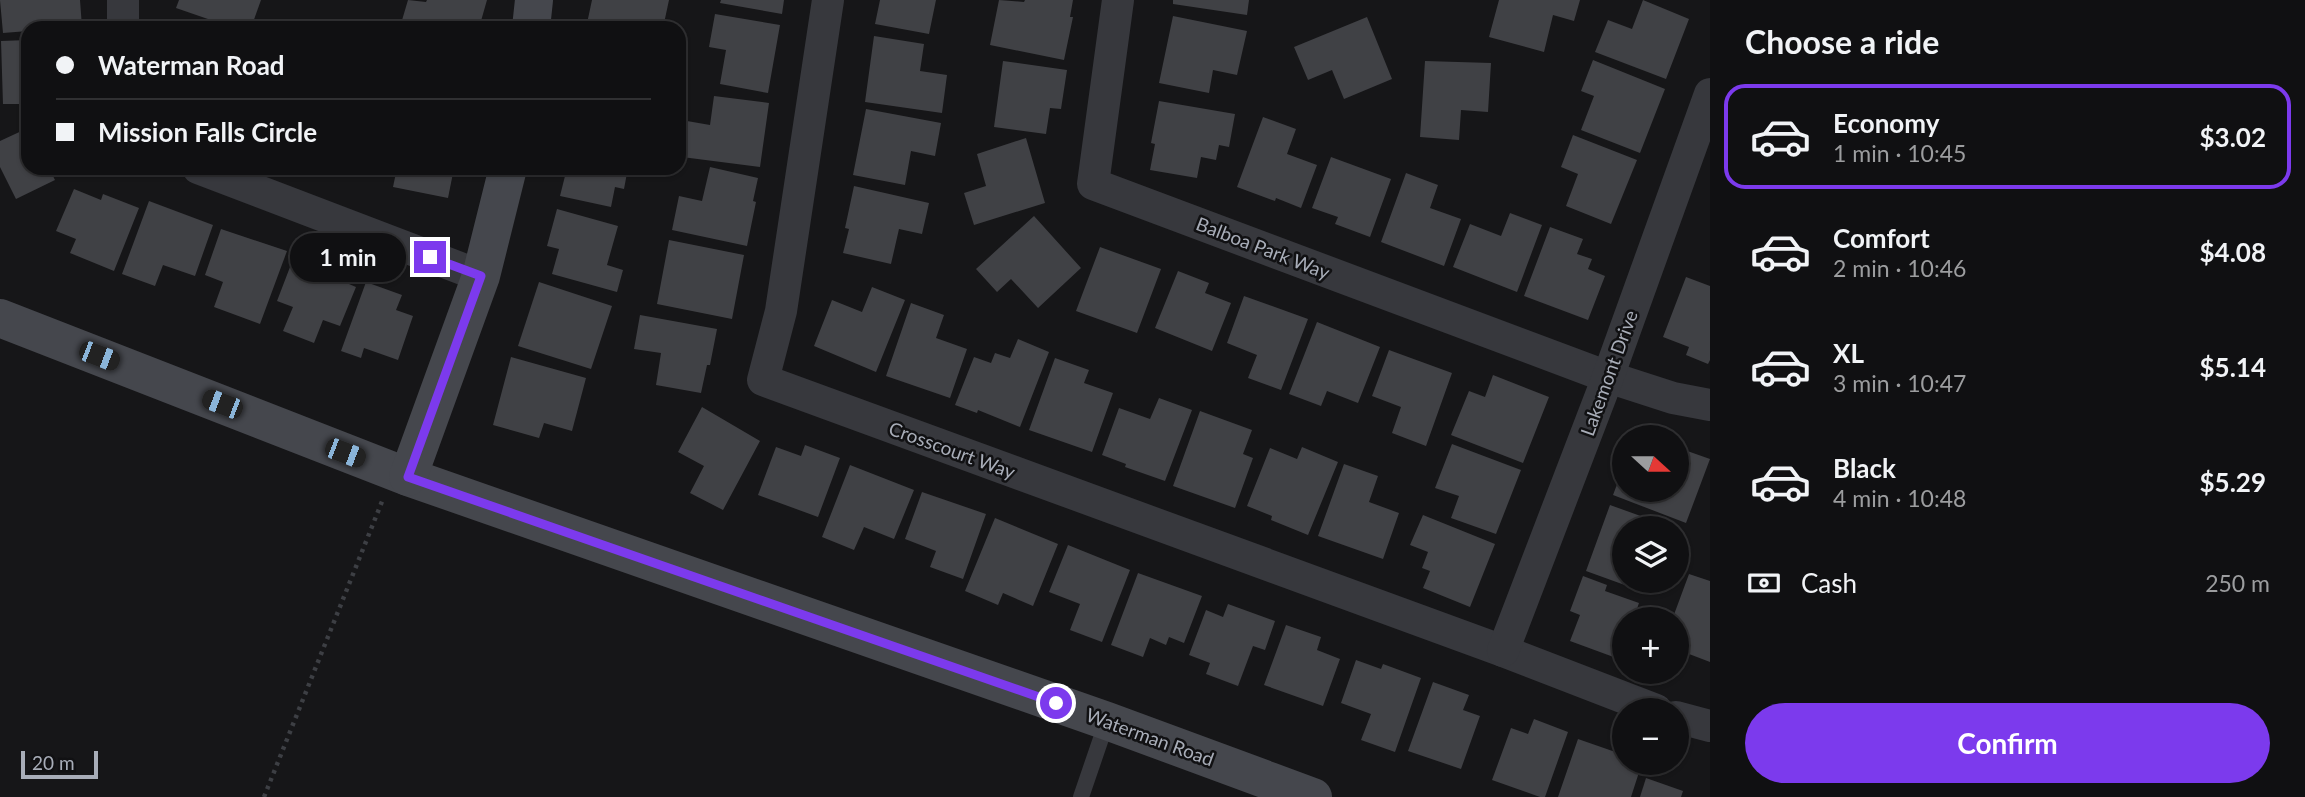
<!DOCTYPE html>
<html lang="en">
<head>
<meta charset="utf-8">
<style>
	:root { --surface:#101012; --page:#19191b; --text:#f1f3f6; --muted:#9c9d9f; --line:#303032; --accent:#7c3aed }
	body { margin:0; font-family:Lato,sans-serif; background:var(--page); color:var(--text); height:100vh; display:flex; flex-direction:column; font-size:26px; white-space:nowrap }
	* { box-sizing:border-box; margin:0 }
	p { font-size:23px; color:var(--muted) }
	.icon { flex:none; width:38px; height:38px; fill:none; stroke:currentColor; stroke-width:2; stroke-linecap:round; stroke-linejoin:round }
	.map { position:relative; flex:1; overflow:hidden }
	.sheet { display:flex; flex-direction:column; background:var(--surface); width:595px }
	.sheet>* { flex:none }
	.top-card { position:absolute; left:21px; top:21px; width:665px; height:154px; border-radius:21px; box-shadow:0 2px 5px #0004,0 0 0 2px var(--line); display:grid; align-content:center; height:154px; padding:0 35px; background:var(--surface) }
	.needle { width:46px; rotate:111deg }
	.tools { position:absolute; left:1612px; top:425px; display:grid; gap:14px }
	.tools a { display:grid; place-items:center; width:77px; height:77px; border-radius:50%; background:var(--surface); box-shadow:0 2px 5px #0004,0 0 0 2px var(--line); font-size:35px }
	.scale { position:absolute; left:21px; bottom:18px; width:77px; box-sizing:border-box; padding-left:7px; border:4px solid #a8adb8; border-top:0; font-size:19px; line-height:24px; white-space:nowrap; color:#a8adb8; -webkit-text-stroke:5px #111113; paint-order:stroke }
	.end { position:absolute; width:32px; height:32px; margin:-16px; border:9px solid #7c3aed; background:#fff; box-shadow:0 0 0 4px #fff }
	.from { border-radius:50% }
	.bubble { position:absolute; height:49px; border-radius:24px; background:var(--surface); box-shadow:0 2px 5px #0004,0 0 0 2px var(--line); font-size:23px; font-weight:700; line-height:49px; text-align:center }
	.car { position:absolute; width:21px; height:42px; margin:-21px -10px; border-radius:9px; box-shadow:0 0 5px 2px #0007; background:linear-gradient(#222 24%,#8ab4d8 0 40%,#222 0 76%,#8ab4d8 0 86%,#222 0) }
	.top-card b { display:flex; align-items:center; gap:24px; height:66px; font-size:26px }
	.top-card b+b { border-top:2px solid var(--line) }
	.top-card i { width:18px; height:18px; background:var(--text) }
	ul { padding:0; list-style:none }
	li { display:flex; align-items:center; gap:21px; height:105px; margin:0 14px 10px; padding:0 21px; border:4px solid transparent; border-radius:21px }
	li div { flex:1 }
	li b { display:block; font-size:26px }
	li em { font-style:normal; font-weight:700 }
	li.on { border-color:var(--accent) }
	li>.icon { width:63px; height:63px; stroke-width:1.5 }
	h2 { padding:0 35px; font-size:32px; line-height:84px }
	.pay { display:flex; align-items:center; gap:18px; height:77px; padding:0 35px; font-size:26px }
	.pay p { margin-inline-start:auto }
	.action { display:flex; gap:14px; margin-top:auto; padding:14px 35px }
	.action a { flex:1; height:80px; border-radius:42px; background:var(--accent); color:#fff; font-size:28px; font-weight:700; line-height:80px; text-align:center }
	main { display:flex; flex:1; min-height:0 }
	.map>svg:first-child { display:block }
	.building { fill:#404145 }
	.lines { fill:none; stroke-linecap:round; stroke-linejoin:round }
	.path { stroke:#3d3f44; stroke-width:4.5; stroke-dasharray:3.5 5; stroke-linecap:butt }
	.lane { stroke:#37383d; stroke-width:16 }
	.street { stroke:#37383d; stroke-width:32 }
	.secondary { stroke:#45474d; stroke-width:38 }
	.route { stroke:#7c3aed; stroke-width:9 }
	.labels { text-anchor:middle; stroke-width:5; stroke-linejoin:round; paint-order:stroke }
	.street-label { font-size:19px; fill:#a8adb8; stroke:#111113 }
</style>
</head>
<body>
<main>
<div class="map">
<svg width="1710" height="797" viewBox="0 0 1710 797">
	<rect width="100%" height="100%" fill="#161618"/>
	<g class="building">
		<path d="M0 0H80L82 27 28 28V31L3 33Z"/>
		<path d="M179 0H261L251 28H234L176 8Z"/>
		<path d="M408 0 426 2 427 0H487L479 28H402L400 27Z"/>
		<path d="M592 0H669L663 28H586Z"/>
		<path d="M721 0H784L782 14 720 3Z"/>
		<path d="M880 0H936L929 34 875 24Z"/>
		<path d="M999 0 1024 2 1025 0H1073L1070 17H1073L1064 60 990 45Z"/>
		<path d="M1173 0H1249L1247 15 1173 4Z"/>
		<path d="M1499 0H1580L1574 21 1553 15 1544 52 1489 37Z"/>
		<path d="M1643 0 1689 19 1666 79 1595 52 1608 20 1632 29Z"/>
		<path d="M715 14 780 25 768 93 720 84 726 50 709 47Z"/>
		<path d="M1173 16 1247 31 1237 75 1213 70 1209 93 1159 83Z"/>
		<path d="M1367 17 1392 79 1344 99 1332 70 1308 80 1294 47Z"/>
		<path d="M874 36 924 44 920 71 947 75 942 113 865 102Z"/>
		<path d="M28 40V104H3L1 41Z"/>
		<path d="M1593 60 1665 89 1640 153 1581 130 1594 96 1581 91Z"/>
		<path d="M1003 61 1067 70 1061 109 1050 108 1046 134 994 127Z"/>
		<path d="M1425 61 1491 63 1488 112 1461 110 1459 140 1420 137Z"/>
		<path d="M714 96 769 103 760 167 682 157 687 121 710 125Z"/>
		<path d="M1159 101 1235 114 1229 147 1219 145 1216 160 1201 157 1197 178 1150 170 1155 144 1151 143Z"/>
		<path d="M866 109 941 123 935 156 911 151 905 185 853 175Z"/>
		<path d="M1263 117 1296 129 1287 154 1317 165 1301 208 1276 198 1275 201 1237 187Z"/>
		<path d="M28 128V168H49L55 180 16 199 0 167V141Z"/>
		<path d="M1573 135 1637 160 1611 224 1566 206 1578 174 1561 167Z"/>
		<path d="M1026 138 1045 203 974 225 964 193 986 186 977 154Z"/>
		<path d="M1331 157 1391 179 1370 237 1335 224 1338 217 1312 208Z"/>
		<path d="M710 167 758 178 753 201 756 202 747 246 672 230 679 196 702 201Z"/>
		<path d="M334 168H362L359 177Z"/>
		<path d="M397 168H454L448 198 393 187Z"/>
		<path d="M567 168H645L643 177 627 173 624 189 615 187 611 207 560 196Z"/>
		<path d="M1406 173 1438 185 1430 208 1461 219 1444 266 1381 242Z"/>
		<path d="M854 186 929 203 922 234 899 229 891 264 843 253 849 229 845 228Z"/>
		<path d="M74 189 101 200 103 194 139 208 114 271 70 253 76 239 56 231Z"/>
		<path d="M149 201 213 225 195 276 163 265 155 286 122 274Z"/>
		<path d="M557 209 618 226 607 265 623 270 617 292 552 274 559 249 547 246Z"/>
		<path d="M1510 213 1542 225 1517 292 1453 267 1470 224 1501 236Z"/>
		<path d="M1034 216 1081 268 1038 308 1011 279 997 292 976 269Z"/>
		<path d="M1550 227 1583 239 1577 254 1592 259 1588 269 1605 276 1588 320 1524 296Z"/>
		<path d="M221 229 287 251 260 324 214 307 223 282 205 275Z"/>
		<path d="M669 240 744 255 732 319 657 304Z"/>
		<path d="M1100 247 1161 269 1137 333 1076 311Z"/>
		<path d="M295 254 330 268 328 275 356 287 340 326 323 320 314 343 283 331 293 307 277 301Z"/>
		<path d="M1178 271 1209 283 1205 293 1231 303 1212 351 1155 328Z"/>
		<path d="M1686 277 1710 286V360L1708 364 1686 355 1689 347 1663 337Z"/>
		<path d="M366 282 402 295 396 310 413 316 398 360 364 348 361 358 341 351Z"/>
		<path d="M539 282 612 306 591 369 518 346Z"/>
		<path d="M872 287 905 300 876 372 814 346 832 300 862 312Z"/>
		<path d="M1244 296 1308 319 1281 390 1248 378 1257 355 1227 343Z"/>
		<path d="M911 303 944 315 936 338 967 349 950 398 886 376Z"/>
		<path d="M640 315 717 329 710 365H707L701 393 656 385 661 353 634 349Z"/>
		<path d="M1317 322 1380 347 1358 403 1327 391 1321 406 1289 394Z"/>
		<path d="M1018 339 1049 352 1020 427 978 410 977 413 955 405 974 357 991 363 995 353 1010 358Z"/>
		<path d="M1389 350 1452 373 1426 446 1392 433 1401 407 1372 396Z"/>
		<path d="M511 357 586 378 572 431 544 423 539 438 493 425Z"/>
		<path d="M1055 358 1089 370 1084 383 1113 393 1092 452 1029 430Z"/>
		<path d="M1493 375 1549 397 1523 463 1451 435 1469 391 1485 397Z"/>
		<path d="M1159 398 1192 410 1165 481 1125 467 1126 464 1102 455 1119 408 1150 419Z"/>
		<path d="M702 407 760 441 723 510 690 493 704 466 678 452Z"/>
		<path d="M1200 411 1252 430 1243 454 1253 458 1235 508 1173 486Z"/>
		<path d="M1452 444 1521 470 1496 534 1451 518 1459 496 1435 488Z"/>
		<path d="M805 445 840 458 818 517 758 495 776 447 801 456Z"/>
		<path d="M1302 447 1338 462 1308 535 1271 520 1272 516 1247 506 1270 448 1297 459Z"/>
		<path d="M1676 447 1710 459 1686 523 1613 495 1624 466V490H1676Z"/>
		<path d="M1344 464 1378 476 1369 502 1399 513 1383 559 1318 536Z"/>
		<path d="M850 465 914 490 894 539 864 527 854 550 822 537Z"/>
		<path d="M922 492 986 514 963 579 930 567 936 551 905 539Z"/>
		<path d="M1610 505 1674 528H1624V581H1635L1633 588 1586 571Z"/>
		<path d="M1423 515 1495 544 1470 607 1423 588 1430 571 1422 568 1428 552 1410 545Z"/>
		<path d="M995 518 1058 544 1033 606 1003 593 998 605 965 591Z"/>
		<path d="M1068 545 1130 570 1102 642 1070 630 1080 604 1049 592Z"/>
		<path d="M1138 573 1202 596 1184 643 1169 637 1166 645 1150 638 1143 657 1111 645Z"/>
		<path d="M1689 574 1710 581V662L1676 649V620H1672Z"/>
		<path d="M1583 576 1607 585 1605 591 1639 603 1633 620H1624V645L1619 659 1570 641 1580 615 1570 611Z"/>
		<path d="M1228 604 1275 621 1265 650 1253 646 1238 686 1206 674 1210 663 1189 655 1206 610 1223 617Z"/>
		<path d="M1286 625 1321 637 1317 650 1340 659 1323 706 1264 685Z"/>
		<path d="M1356 660 1381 669 1383 664 1421 678 1395 752 1361 740 1371 714 1341 703Z"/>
		<path d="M1433 682 1469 695 1463 710 1480 716 1461 769 1408 751Z"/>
		<path d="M1534 719 1568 732 1545 797H1540L1492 780 1511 728 1528 734Z"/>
		<path d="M1578 739 1624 755V763H1642L1631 797H1558Z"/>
		<path d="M1646 778 1683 791 1681 797H1640Z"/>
	</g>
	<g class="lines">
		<path class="path" d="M264 797 383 499"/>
		<path class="lane" d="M1081 797 1107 721"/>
		<g class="street">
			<path d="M828 0 781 311 763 380 1503 651 1656 710"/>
			<path d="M1118 0 1093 184 1608 377 1673 398 1710 405"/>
			<path d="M123 28V0"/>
			<path d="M198 168 481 276"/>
			<path d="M1503 651 1608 377 1710 94"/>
			<path d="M1676 717 1710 726"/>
		</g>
		<g class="secondary">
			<path d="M531 28 534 0"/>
			<path d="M0 318 408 477 1107 721 1313 797"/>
			<path d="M408 477 481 276 508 168"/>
		</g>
	</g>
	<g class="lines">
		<path class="route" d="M430 257 481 276 408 477 1056 703"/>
	</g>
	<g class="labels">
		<g class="street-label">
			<text transform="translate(1263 248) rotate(21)" y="7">Balboa Park Way</text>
			<text transform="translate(1609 373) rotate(-70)" y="7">Lakemont Drive</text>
			<text transform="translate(952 450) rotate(20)" y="7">Crosscourt Way</text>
			<text transform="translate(1150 737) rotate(20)" y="7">Waterman Road</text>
		</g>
	</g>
</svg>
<div class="tools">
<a><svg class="needle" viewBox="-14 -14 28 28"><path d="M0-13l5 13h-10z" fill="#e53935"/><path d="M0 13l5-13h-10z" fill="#9c9d9f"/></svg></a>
<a><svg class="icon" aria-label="layers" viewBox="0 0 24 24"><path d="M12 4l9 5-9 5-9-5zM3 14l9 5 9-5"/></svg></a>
<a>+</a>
<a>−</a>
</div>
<div class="scale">20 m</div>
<i class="end from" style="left:1056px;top:703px"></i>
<i class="end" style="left:430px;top:257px"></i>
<div class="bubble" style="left:290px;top:233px;width:116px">1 min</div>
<i class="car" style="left:99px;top:356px;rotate:111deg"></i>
<i class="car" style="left:222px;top:404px;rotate:291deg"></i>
<i class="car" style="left:345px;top:453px;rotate:111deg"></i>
<div class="top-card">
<b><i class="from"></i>Waterman Road</b>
<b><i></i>Mission Falls Circle</b>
</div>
</div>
<section class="sheet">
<h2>Choose a ride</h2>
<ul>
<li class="on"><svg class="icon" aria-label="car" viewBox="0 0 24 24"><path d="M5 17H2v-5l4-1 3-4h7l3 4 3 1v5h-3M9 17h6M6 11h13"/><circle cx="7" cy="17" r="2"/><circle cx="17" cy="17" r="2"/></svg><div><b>Economy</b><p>1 min · 10:45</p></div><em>$3.02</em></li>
<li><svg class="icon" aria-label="car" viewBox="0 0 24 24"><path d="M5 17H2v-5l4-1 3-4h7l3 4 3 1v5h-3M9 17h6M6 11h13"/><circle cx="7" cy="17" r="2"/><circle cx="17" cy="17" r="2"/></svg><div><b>Comfort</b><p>2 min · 10:46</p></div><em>$4.08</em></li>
<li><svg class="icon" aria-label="car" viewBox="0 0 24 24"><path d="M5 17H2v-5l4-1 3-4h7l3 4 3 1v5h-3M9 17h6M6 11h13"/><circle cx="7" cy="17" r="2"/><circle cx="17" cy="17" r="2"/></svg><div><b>XL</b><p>3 min · 10:47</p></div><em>$5.14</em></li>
<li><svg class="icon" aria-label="car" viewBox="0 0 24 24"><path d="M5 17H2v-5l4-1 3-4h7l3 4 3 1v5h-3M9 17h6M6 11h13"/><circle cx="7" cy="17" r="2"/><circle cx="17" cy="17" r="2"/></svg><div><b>Black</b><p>4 min · 10:48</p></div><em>$5.29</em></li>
</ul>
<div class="pay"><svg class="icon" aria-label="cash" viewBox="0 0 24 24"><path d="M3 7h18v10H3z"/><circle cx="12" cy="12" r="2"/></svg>Cash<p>250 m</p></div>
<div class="action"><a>Confirm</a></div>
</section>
</main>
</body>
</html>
